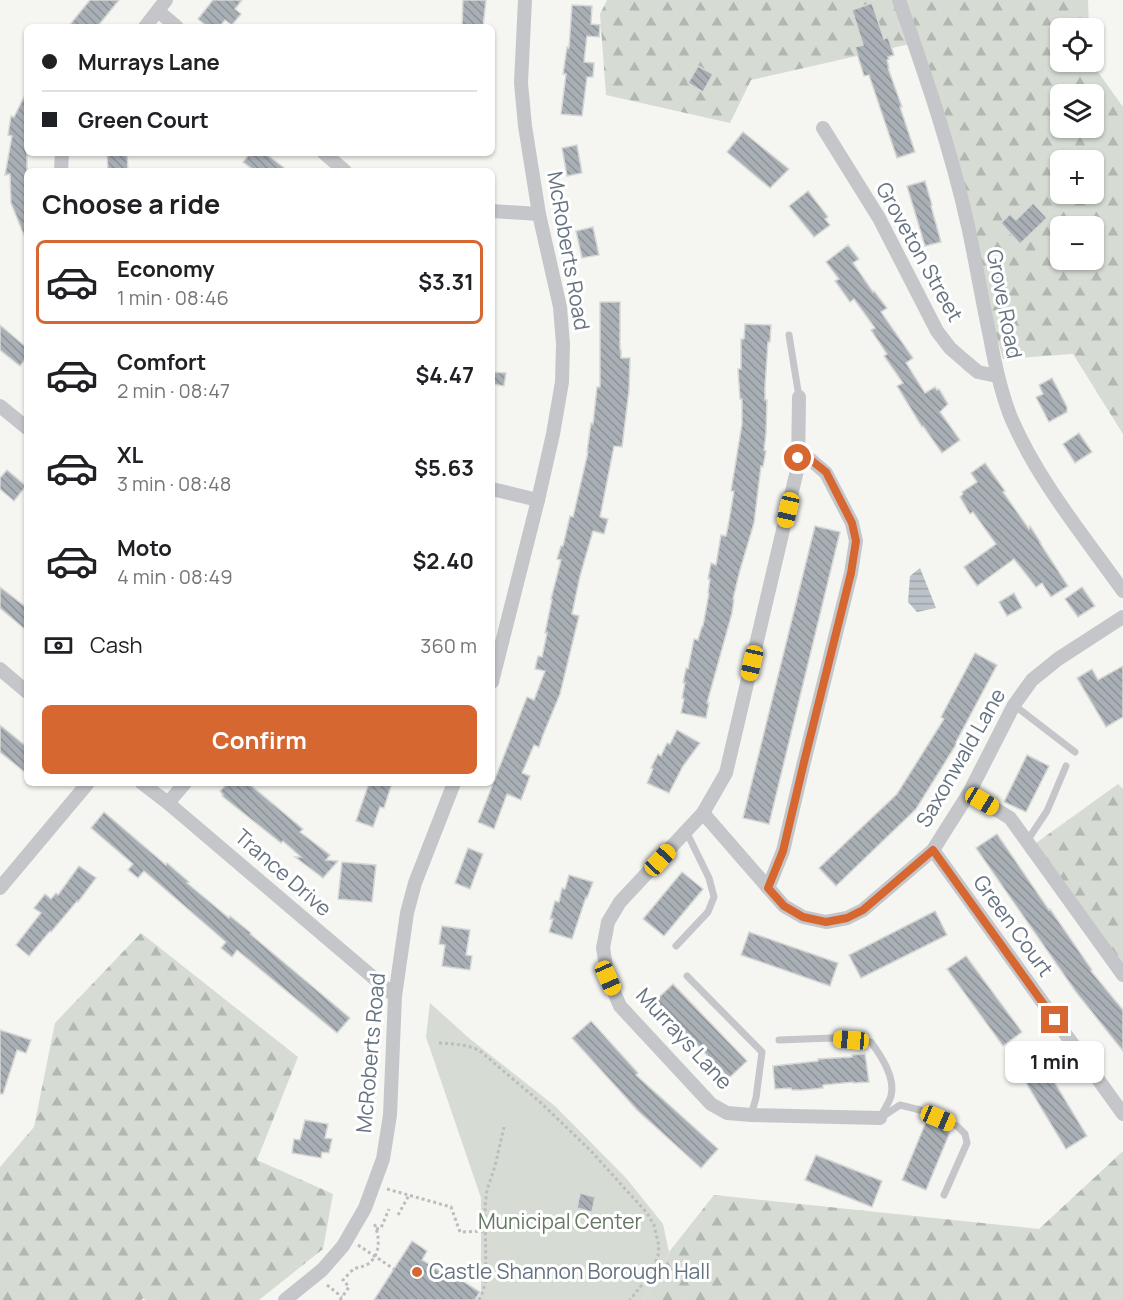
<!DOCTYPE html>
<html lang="en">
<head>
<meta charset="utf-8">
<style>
	:root { --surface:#fff; --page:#f6f6f6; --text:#202124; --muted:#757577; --line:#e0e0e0; --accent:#d66731 }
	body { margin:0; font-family:Manrope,sans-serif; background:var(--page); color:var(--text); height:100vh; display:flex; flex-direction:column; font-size:22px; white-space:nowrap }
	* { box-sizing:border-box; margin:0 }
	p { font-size:20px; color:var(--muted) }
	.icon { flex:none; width:33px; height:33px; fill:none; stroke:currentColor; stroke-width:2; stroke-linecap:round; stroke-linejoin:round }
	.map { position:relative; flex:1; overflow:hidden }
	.sheet { position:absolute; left:24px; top:168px; width:471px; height:618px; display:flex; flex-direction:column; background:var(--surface); border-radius:9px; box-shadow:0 2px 4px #0004 }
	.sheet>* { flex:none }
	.hud { position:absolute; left:24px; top:24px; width:471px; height:132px; border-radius:9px; box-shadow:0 2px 4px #0004; display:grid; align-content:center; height:132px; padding:0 18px; background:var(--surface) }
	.fabs { position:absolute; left:1050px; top:18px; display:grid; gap:12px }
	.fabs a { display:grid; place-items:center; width:54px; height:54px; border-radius:9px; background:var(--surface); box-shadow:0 2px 4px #0004; font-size:30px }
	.end { position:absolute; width:27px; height:27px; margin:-14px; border:8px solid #d66731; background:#fff; box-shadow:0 0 0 3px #fff }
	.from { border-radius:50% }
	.bubble { position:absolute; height:42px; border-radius:9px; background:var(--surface); box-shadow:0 2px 4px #0004; font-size:20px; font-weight:700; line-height:42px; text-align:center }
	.car { position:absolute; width:18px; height:36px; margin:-18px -9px; border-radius:8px; box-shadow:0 0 4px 2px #0007; background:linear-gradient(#f5c518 24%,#345 0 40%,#f5c518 0 76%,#345 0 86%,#f5c518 0) }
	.hud b { display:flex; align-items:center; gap:21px; height:57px; font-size:22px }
	.hud b+b { border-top:2px solid var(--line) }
	.hud i { width:15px; height:15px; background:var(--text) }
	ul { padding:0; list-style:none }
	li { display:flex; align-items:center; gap:18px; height:84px; margin:0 12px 9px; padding:0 6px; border:3px solid transparent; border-radius:9px }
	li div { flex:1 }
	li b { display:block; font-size:22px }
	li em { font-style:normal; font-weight:700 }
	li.selected { border-color:var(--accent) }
	li>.icon { width:54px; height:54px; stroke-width:1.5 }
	h2 { padding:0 18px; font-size:27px; line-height:72px }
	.pay { display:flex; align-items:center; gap:15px; height:66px; padding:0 18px; font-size:22px }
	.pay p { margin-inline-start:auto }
	.primary-button { display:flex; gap:12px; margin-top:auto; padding:12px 18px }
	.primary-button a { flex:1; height:69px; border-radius:9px; background:var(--accent); color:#fff; font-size:24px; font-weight:700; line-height:69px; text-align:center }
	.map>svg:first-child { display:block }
	.green { fill:#d6dcd3 }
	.forest { fill:url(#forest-firs); fill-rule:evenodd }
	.water { fill:url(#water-rules) }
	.building { fill:url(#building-back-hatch); stroke:#d7d7d5; stroke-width:1.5 }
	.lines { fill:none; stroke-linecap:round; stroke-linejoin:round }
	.path { stroke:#bbbdbf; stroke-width:3; stroke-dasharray:3 3; stroke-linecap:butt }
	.lane { stroke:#c4c6ca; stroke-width:7 }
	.street { stroke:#c4c6ca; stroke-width:14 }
	.route { stroke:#d66731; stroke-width:8 }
	.poi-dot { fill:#d66731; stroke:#fff; stroke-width:2 }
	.labels { text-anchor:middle; stroke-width:6; stroke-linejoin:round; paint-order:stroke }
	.street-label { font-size:21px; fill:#667381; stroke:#fff }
	.park-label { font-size:21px; fill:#677965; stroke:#fff }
	.poi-label { font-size:21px; fill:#667381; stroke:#fff; text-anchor:start }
</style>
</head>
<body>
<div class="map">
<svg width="1123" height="1300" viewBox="0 0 1123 1300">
	<defs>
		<pattern id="forest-firs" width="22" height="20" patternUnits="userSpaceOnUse" patternTransform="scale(1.5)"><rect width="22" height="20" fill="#d6dcd3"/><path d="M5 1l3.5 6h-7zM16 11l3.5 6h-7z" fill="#b1b7b1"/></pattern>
		<pattern id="water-rules" width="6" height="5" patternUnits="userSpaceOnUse" patternTransform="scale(1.5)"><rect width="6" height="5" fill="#bbc3c9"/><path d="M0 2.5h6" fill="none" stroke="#9ca3a9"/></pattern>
		<pattern id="building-back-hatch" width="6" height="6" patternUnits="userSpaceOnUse" patternTransform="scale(1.5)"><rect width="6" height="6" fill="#a8afb5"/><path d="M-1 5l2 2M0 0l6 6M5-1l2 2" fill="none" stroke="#8d9399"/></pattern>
	</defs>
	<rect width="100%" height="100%" fill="#f5f5f2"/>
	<path class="green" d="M430 1003 470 1039 555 1106 626 1178 663 1224 669 1252 659 1278 642 1300H476L481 1293V1198L426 1037Z"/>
	<g class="forest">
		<path d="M607 0H1088L1089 28H1060V62H1091L1123 107V434L1073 354 1003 359 914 43 751 80 730 123 606 95 600 14ZM1060 94H1094V128H1060ZM1060 160H1094V194H1060ZM1060 226H1094V260H1060Z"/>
		<path d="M1118 784 1123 789V975L1025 851Z"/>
		<path d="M141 933 298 1057 257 1160 333 1194 323 1249 259 1300H145L144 1298 141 1300H0V1167L34 1127 55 1023Z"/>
		<path d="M1123 1151V1300H642L659 1278 669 1252 714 1195 1039 1229Z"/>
	</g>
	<path class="water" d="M920 568 936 608 917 612 908 602 910 576Z"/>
	<g class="building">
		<path d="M90 0H119L97 27H68Z"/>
		<path d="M213 0H242L235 9 241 14 232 25 225 20 219 27H208L198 19Z"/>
		<path d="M463 0H486L483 27H462Z"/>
		<path d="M872 3 884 39 888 37 894 55 888 57 889 59 887 60 889 68H888L902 107H900L915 152 897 158 869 75 864 76 855 47 863 45 852 10Z"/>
		<path d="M572 5 592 6 591 24 600 25 599 37 587 36 584 62 594 63 593 77H587L582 116 561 114 566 74H563L567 47 569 48Z"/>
		<path d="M698 66 713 74 703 92 688 83Z"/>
		<path d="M27 91V240H26L11 203 10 174 5 175 12 136 8 135 11 116 14 117Z"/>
		<path d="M743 132 789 169 770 188 727 152Z"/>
		<path d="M577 145 582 173 567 176 562 148Z"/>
		<path d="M107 153H127L128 171H108Z"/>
		<path d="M250 153H265L288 171H255L243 162Z"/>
		<path d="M925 181 932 205 931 206 941 242 925 246 907 186Z"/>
		<path d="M808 191 828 217 825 219 830 225 814 237 789 206Z"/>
		<path d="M1033 203 1047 218 1020 244 1001 223 1010 214 1016 220Z"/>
		<path d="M593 227 599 255 582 258 576 231Z"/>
		<path d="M848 245 859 259 853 263 873 292 874 291 887 308 881 312 913 358 906 363 925 393 935 387 937 390 939 389 948 404 940 412 960 440 942 453 923 426 922 427 897 386 903 383 884 356 887 354 871 330 875 328 854 299 850 302 835 281 839 279 826 262Z"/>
		<path d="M600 302H620V350H621V358H630L629 390 622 447 614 446 600 517 608 519 604 534 593 531 580 576 572 614 579 616 560 694 543 735 539 747 534 745 522 773 530 776 521 800 507 794 494 829 478 822 527 697 534 700 545 671 535 669 538 656 542 657 547 633H545L552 599H551L561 560 557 559 561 546H563L570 516 573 517 588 452H587L591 423 593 424 597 387H600Z"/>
		<path d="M745 324 771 325 770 342H768L765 386V400H767L766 433 764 450 766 451 763 467 761 466 754 523 740 570 733 599H734L732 613 707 703H709L706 718 681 713 684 699 682 698 685 683H683L686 668 688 669 694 639 698 640 702 626H703L709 593H708L710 579H708L711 563 716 565 721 535 726 536 729 521 734 491H731L742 424V399H740L738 369H741V339H744Z"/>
		<path d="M0 325 27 348V357L20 366 0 350Z"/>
		<path d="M492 372 506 373 504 386 492 384Z"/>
		<path d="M1052 378 1067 407V412L1049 422 1036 397 1043 394 1039 385Z"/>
		<path d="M1079 433 1092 452 1075 463 1063 444Z"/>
		<path d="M985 463 1005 491 1003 492 1029 529 1030 526 1041 543H1040L1068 586 1051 597 1042 583 1036 587 1014 559 977 586 964 567 996 544 973 512 970 514 960 497 963 494 962 492 977 482 971 473Z"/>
		<path d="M7 470 26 486 14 501 0 489V478Z"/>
		<path d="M815 526 840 532 769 824 743 818Z"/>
		<path d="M0 587 27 608V631L0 608Z"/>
		<path d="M1082 587 1095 606 1078 617 1065 599Z"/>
		<path d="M1014 593 1022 608 1007 616 999 602Z"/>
		<path d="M975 653 997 665 956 742 957 743 916 809 836 886 819 868 897 794 944 719 941 717Z"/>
		<path d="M1123 666V717L1106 727 1077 678 1092 669 1098 680Z"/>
		<path d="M0 725 27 747V774L0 752Z"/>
		<path d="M677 730 700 743 683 766 669 793 647 783 653 769 651 768 658 754 661 756 667 743 670 744Z"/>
		<path d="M1027 755 1049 766 1026 812 1004 802Z"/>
		<path d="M228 783H248L303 829 300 832 330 855 326 860 338 861 323 878 295 857H301L283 841 281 843 222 796 223 795 220 791Z"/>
		<path d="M369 783H392L384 808 380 807 373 827 356 821Z"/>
		<path d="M104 812 166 865 167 863 189 882 187 883 229 918 230 916 251 933 250 934 350 1018 337 1033 237 950 232 957 221 948 226 942 144 871 138 878 128 870 133 864 91 828Z"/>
		<path d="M997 834 1049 910 1050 909 1092 970 1091 971 1123 1010V1051L1076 992 976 848Z"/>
		<path d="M468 848 483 854 470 889 455 883Z"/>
		<path d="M342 862 376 865 372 902 338 899Z"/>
		<path d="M79 866 96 878 78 902 77 901 51 932 50 931 29 956 16 945 41 913 34 908 45 894 51 899 56 893 58 895Z"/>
		<path d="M682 872 703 889 664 936 643 919Z"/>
		<path d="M569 875 593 882 587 898 586 897 572 939 549 932 553 919H550L555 901 559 902 562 888 565 889Z"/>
		<path d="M935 911 947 935 861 978 849 955Z"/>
		<path d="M442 926 470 930 466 955 472 956 470 970 442 966 445 945 439 944Z"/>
		<path d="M749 932 838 963 830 986 741 955Z"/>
		<path d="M966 956 1022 1032 1003 1046 947 969Z"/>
		<path d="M673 984 747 1061 729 1078 655 1001Z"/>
		<path d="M591 1021 638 1073 636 1075 718 1149 701 1168 638 1111 572 1038Z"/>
		<path d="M0 1030 31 1040 26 1053 17 1050 3 1094H0Z"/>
		<path d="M865 1054 869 1082 853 1083V1082L823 1085V1088L802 1090H792L791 1088 775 1089 773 1066 818 1061V1059L852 1057V1055Z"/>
		<path d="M1038 1055 1087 1136 1066 1149 1017 1068Z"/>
		<path d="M305 1120 328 1124 325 1138 332 1139 329 1153 322 1152 321 1158 292 1153 294 1139 300 1140Z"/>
		<path d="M926 1122 950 1132 926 1190 902 1180Z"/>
		<path d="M816 1155 882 1181 872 1207 805 1180Z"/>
		<path d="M580 1193 595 1197 592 1212 577 1208Z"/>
		<path d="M412 1241 427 1251 422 1260 448 1276 451 1275 456 1279 458 1278 480 1292 475 1300H374Z"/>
	</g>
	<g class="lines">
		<g class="path">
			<path d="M439 1043C453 1044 467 1044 480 1051L540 1102 591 1151 647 1213 654 1225 659 1246 658 1256 651 1273 630 1300"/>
			<path d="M387 1189 451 1207 460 1232 485 1231"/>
			<path d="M398 1215 409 1195"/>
			<path d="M376 1229 381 1228 389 1209"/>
			<path d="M358 1245 394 1269"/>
			<path d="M327 1285 342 1297"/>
			<path d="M340 1300 349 1287 343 1280C346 1277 350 1272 354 1269 358 1267 363 1267 368 1264 381 1255 380 1236 374 1223"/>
			<path d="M479 1300 482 1294 486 1280 485 1206 487 1190 495 1166 504 1127"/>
		</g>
		<g class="lane">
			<path d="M789 335 799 397"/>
			<path d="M1014 705 1075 752"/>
			<path d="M1027 841 1047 811 1066 766"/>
			<path d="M676 946 708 912 714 897 709 878 686 831"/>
			<path d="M687 976 762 1052 756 1098 751 1115"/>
			<path d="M779 1040 832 1038 871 1042C881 1056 896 1078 891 1096 889 1103 883 1111 880 1118"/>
			<path d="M882 1117 900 1105 920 1110 957 1126 965 1134 967 1143 944 1195"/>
		</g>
		<g class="street">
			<path d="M899 0C925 74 951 149 968 226 976 263 982 300 990 337 995 365 1001 394 1012 420 1039 482 1084 536 1123 591"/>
			<path d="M158 11 177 27"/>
			<path d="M145 27 166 0"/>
			<path d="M823 128 879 218 937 331 950 348 966 362 978 372 997 376"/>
			<path d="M324 153 345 171"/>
			<path d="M61 171 62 153"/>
			<path d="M492 211 539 214"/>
			<path d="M799 397 798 466 726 773 703 813 620 902 608 922 603 948 608 978 620 1006 711 1104 727 1113 751 1115 880 1118"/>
			<path d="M0 406 27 428"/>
			<path d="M492 489 538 500"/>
			<path d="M0 669 27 692"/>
			<path d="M492 682 538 500 553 434 562 382 563 344 560 307 539 214 525 126 521 83 525 0"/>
			<path d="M142 783 168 803 395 996"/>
			<path d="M969 793 1010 818 1123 975"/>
			<path d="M168 803 185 783"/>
			<path d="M703 813 784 906 803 917 826 922 847 918 863 910 933 850 969 793 1014 705 1032 680 1058 659 1123 617"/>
			<path d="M933 850 1123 1114"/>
			<path d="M0 888 88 783"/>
			<path d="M768 888 783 851 804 762 851 573 856 541 852 523 826 473 811 460 798 458"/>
			<path d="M285 1300 322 1270 343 1246 365 1208 383 1159 390 1115 395 996 407 913 415 883 454 783"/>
		</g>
	</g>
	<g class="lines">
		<path class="route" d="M798 458 811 460 826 472 852 523 856 541 851 573 804 762 783 851 768 888 784 906 803 917 826 922 847 918 863 910 933 850 1055 1020"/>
	</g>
	<circle class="poi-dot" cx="417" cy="1272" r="6"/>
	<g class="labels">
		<g class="street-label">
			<text transform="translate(568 251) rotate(80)" y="7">McRoberts Road</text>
			<text transform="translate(919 252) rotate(61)" y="7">Groveton Street</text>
			<text transform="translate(1004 304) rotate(79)" y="7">Grove Road</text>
			<text transform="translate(961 758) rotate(-60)" y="7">Saxonwald Lane</text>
			<text transform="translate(283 873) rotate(41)" y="7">Trance Drive</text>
			<text transform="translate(1013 926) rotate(54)" y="7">Green Court</text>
			<text transform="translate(684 1039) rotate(47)" y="7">Murrays Lane</text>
			<text transform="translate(371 1053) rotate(-85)" y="7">McRoberts Road</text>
		</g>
		<g class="park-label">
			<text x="560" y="1229">Municipal Center</text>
		</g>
		<g class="poi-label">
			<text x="429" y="1279">Castle Shannon Borough Hall</text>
		</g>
	</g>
</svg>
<div class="fabs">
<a><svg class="icon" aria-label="locate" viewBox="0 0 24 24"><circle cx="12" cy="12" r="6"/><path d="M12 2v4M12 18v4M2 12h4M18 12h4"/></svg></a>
<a><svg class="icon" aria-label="layers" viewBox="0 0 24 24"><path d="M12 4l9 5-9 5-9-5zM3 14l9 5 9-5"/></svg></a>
<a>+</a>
<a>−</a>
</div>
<i class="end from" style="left:798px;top:458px"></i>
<i class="end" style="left:1055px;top:1020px"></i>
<div class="bubble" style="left:1005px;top:1041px;width:99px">1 min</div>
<i class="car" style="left:788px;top:510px;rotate:193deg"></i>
<i class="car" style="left:752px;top:663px;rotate:193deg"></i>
<i class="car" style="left:982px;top:801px;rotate:121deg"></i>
<i class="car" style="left:660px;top:860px;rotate:43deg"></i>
<i class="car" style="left:608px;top:978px;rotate:156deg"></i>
<i class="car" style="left:851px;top:1040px;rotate:275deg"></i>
<i class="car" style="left:938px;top:1118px;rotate:113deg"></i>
<div class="hud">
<b><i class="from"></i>Murrays Lane</b>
<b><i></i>Green Court</b>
</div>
<section class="sheet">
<h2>Choose a ride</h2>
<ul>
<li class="selected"><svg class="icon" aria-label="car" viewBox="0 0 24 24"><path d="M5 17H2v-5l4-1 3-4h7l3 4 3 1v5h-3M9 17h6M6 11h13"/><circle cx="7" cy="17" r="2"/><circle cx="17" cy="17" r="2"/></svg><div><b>Economy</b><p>1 min · 08:46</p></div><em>$3.31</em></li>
<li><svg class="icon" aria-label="car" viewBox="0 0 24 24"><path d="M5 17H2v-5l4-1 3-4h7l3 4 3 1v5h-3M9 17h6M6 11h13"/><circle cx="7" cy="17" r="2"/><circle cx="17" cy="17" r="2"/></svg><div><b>Comfort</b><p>2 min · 08:47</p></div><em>$4.47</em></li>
<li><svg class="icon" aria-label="car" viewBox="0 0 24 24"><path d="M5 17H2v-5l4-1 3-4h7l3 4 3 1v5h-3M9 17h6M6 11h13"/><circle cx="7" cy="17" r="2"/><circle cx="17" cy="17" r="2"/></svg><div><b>XL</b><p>3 min · 08:48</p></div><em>$5.63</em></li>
<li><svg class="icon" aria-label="car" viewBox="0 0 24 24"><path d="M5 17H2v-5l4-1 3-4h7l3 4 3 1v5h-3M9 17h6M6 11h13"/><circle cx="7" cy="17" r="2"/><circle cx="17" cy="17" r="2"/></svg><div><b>Moto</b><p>4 min · 08:49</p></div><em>$2.40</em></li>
</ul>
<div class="pay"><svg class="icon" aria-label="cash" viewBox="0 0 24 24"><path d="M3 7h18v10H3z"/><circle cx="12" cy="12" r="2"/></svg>Cash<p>360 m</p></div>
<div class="primary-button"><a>Confirm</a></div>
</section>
</div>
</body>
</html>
